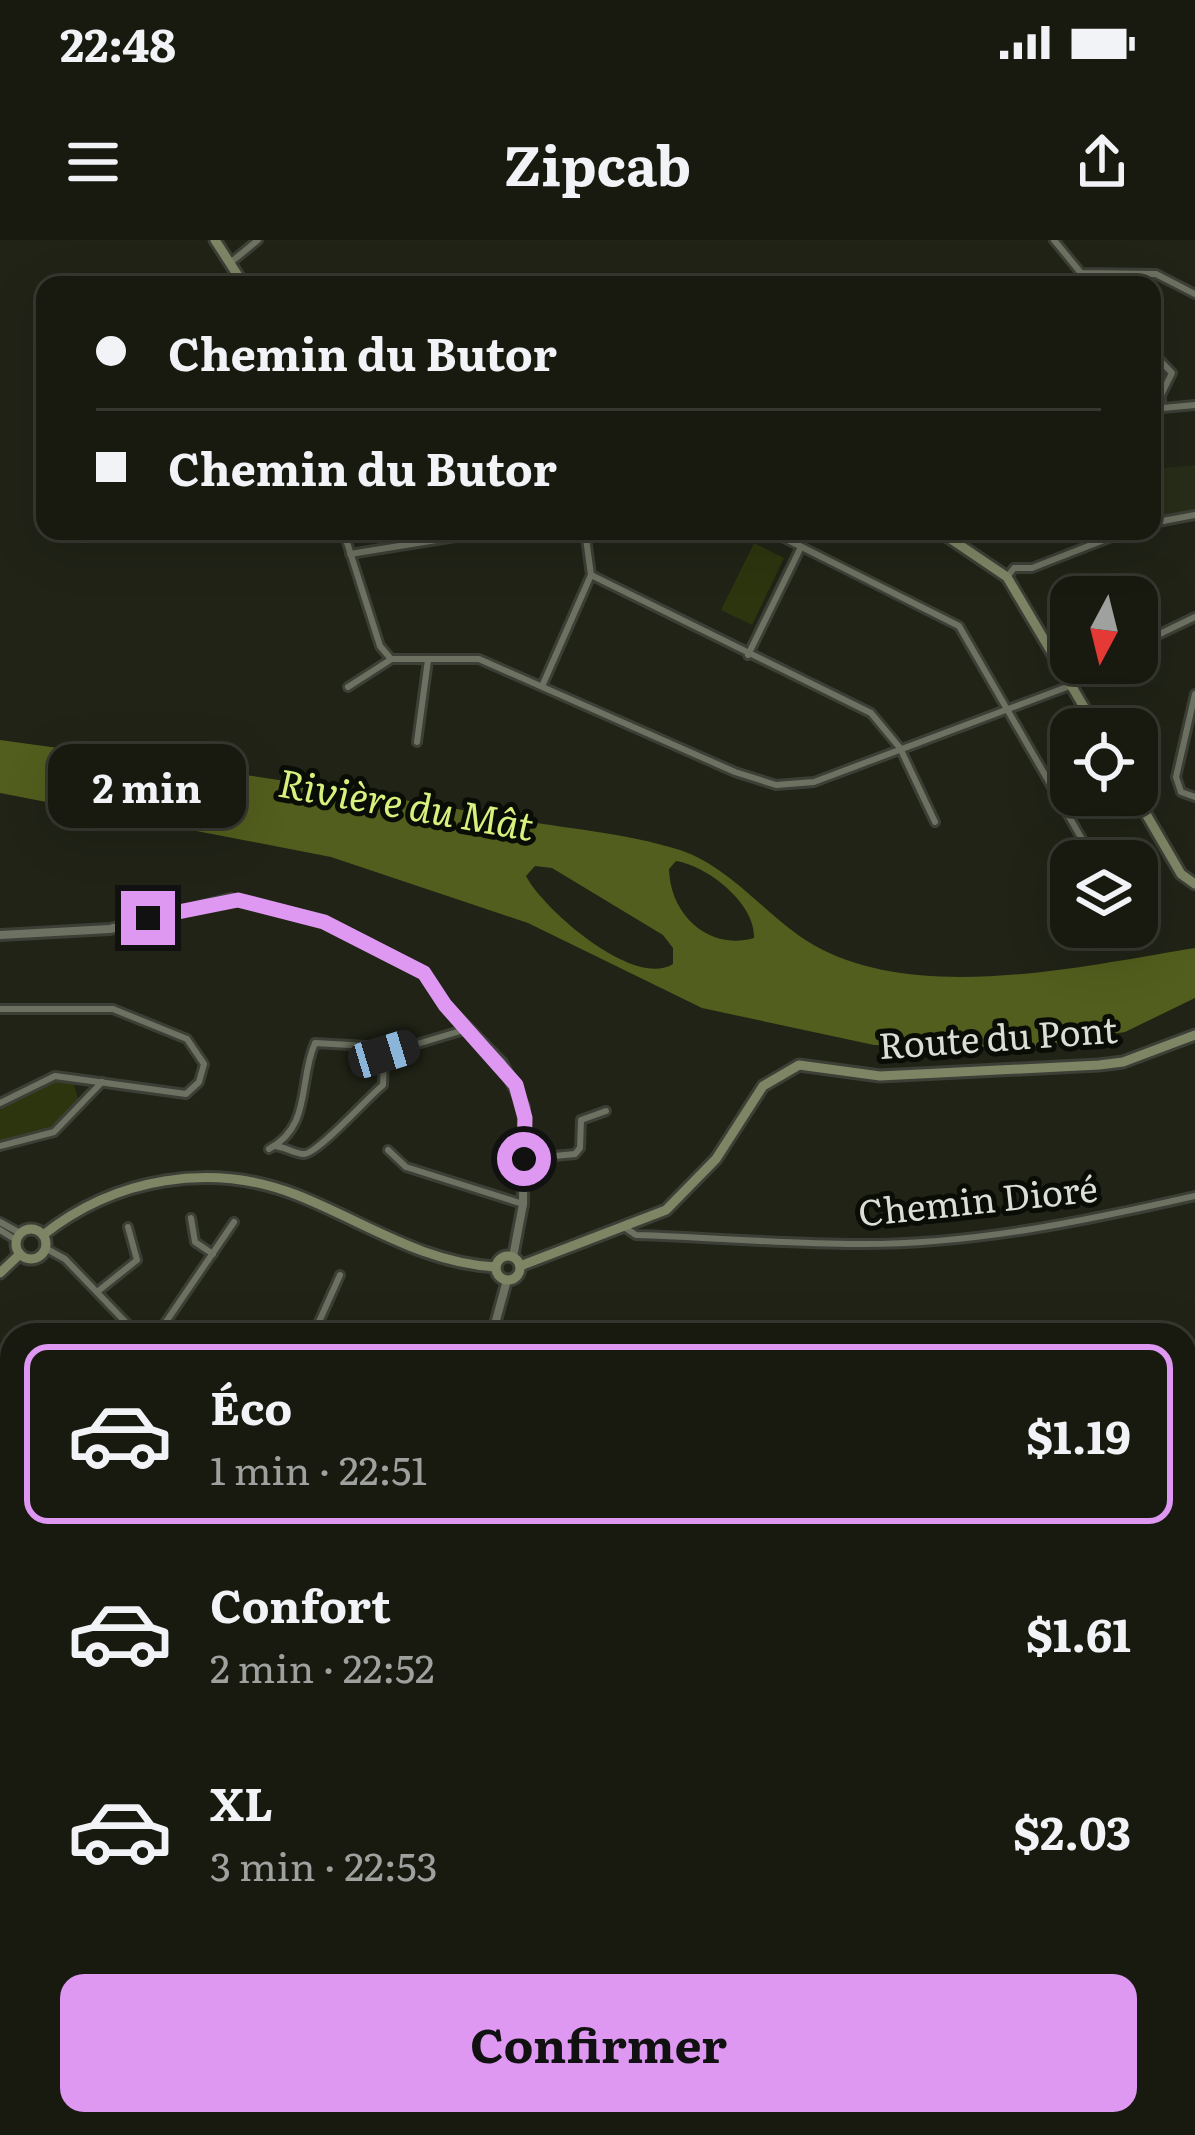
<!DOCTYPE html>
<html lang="fr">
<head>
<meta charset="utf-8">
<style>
	:root { --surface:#181a10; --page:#212319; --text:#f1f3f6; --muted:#9fa19f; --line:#363830; --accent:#de98f2 }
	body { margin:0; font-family:Literata,serif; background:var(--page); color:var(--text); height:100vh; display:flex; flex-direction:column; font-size:45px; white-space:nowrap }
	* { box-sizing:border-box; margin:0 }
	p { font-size:39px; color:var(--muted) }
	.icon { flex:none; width:66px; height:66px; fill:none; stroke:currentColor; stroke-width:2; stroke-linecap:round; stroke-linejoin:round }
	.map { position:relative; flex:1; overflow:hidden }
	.side { position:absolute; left:0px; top:1083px; width:1197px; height:813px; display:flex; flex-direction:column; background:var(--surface); border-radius:36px 36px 0 0; box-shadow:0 12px 48px #0002,0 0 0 3px var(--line) }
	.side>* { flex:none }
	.hud { position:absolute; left:36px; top:36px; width:1125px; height:264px; border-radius:24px; box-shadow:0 12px 48px #0002,0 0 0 3px var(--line); display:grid; align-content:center; height:264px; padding:0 60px; background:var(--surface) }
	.needle { width:78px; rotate:187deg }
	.tools { position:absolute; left:1050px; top:336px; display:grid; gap:24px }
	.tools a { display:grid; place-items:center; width:108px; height:108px; border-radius:24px; background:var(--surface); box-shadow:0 12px 48px #0002,0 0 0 3px var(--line); font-size:60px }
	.end { position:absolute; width:54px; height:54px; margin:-27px; border:15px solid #de98f2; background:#111; box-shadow:0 0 0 6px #111 }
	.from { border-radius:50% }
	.bubble { position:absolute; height:84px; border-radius:24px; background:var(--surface); box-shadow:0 12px 48px #0002,0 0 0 3px var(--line); font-size:39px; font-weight:700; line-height:84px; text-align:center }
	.car { position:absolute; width:36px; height:72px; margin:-36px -18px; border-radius:15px; box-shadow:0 0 9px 3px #0007; background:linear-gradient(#222 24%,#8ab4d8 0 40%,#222 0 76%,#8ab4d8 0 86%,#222 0) }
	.hud b { display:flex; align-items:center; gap:42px; height:114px; font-size:45px }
	.hud b+b { border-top:3px solid var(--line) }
	.hud i { width:30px; height:30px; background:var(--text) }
	ul { padding:21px 0 0; list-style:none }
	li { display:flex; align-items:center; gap:36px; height:180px; margin:0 24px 18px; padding:0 36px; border:6px solid transparent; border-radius:24px }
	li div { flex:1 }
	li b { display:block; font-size:45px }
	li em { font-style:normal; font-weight:700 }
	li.current { border-color:var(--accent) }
	li>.icon { width:108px; height:108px; stroke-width:1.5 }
	.primary-button { display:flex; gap:24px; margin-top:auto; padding:24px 60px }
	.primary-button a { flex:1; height:138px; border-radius:24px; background:var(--accent); color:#111; font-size:48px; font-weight:700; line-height:138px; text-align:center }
	.status { display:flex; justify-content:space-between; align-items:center; height:84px; padding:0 60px; background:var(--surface); direction:ltr }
	.status svg { height:33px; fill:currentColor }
	header { display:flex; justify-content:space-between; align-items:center; height:156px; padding:0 60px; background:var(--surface); font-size:54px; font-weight:700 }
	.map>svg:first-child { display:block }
	.built { fill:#282d19 }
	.green { fill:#2d350f }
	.water { fill:#525e1d; fill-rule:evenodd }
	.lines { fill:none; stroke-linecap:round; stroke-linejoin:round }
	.stream { stroke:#525e1d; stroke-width:3 }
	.minor-casing { stroke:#3c3f35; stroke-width:12 }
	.tertiary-casing { stroke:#3c3f35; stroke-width:14 }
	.secondary-casing { stroke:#3c3f35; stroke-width:15 }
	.minor { stroke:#6d7161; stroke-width:6 }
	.tertiary { stroke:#6d7161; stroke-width:8 }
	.secondary { stroke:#7e8565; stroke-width:9 }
	.route { stroke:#de98f2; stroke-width:15 }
	.labels { text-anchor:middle; stroke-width:10; stroke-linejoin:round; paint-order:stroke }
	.street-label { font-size:36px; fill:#dcded5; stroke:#0a0c06 }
	.water-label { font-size:39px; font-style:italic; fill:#d8f07e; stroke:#0a0c06 }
</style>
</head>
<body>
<div class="status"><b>22:48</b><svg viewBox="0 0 49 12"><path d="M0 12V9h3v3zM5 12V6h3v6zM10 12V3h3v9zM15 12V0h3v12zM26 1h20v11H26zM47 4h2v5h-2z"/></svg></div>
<header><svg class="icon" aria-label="menu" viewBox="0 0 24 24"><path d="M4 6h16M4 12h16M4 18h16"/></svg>Zipcab<svg class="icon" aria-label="share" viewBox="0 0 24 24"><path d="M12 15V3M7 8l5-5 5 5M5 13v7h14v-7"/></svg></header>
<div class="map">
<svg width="1195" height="1895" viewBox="0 0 1195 1895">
	<rect width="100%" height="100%" fill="#202316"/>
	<g class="built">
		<path d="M1195 225V273L1152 278V229Z"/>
		<path d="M0 1602 12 1608V1716H0Z"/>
	</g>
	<g class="green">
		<path d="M754 303 784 318 752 385 721 370Z"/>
		<path d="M50 839 73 842 79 862C55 889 36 897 0 903V867Z"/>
		<path d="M1195 1576V1735L1185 1739V1582Z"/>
	</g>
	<path class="water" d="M0 500C168 523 335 547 502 577 559 588 624 592 680 610 731 627 768 678 812 704 916 765 1083 726 1195 708V758L1125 792 1026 808 874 805 702 768 528 683 331 617 0 553ZM676 621C708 626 756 664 754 698 709 711 670 675 669 629ZM535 626 552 628 663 695 673 708V724C634 749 543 669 526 636Z"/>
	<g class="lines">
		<g class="stream">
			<path d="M1185 1639 1195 1631"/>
			<path d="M630 1895 664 1884"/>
		</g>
		<defs>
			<g id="minor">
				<path d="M1054 0 1081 33 1156 34 1195 54"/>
				<path d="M230 23 258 0"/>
				<path d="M1152 112 1172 133 1161 155V168"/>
				<path d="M1152 169 1195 165"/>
				<path d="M1152 283 1195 275"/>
				<path d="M770 291 959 386 1086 606"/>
				<path d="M344 293 380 406 391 419H479L735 532 776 545 814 542 1067 447 1107 423"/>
				<path d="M350 314 492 291"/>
				<path d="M591 335 871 473 900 508 935 582"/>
				<path d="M1007 337 1014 328H1032L1127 291"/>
				<path d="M1137 405 1195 377"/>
				<path d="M748 415 801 307"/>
				<path d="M543 444 591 335 585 291"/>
				<path d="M348 447 390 420"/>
				<path d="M1195 454 1176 537 1181 552 1195 557"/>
				<path d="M417 502 428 420"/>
				<path d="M0 769H113L187 799 204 824 199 842 186 854 55 836 0 863"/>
				<path d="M0 906 54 892 102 842"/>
				<path d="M275 906C285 907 293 913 303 914 316 916 368 857 383 845L384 814"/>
				<path d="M269 909C312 886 298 842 315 803L367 806 384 814 467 789"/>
				<path d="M388 910 406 927 523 964"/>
				<path d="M524 919 575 914 580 908 581 880 606 871"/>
				<path d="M191 978 195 1002 213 1014"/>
				<path d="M0 982 20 993"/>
				<path d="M624 987 636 995C709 997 783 1004 857 1004 971 1005 1085 981 1195 956"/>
				<path d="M0 990 16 1000"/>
				<path d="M45 1008 65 1019 138 1095"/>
				<path d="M97 1052 137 1020 128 987"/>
				<path d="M157 1095 234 982"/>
				<path d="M313 1095 340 1035"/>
				<path d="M0 1235 12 1220"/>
				<path d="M0 1326 7 1333 0 1351"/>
				<path d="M0 1448 12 1452"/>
				<path d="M0 1596 12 1601"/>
				<path d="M0 1741 12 1737"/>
				<path d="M0 1816 12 1787"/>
				<path d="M30 1884 51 1895"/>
				<path d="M196 1884 218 1895"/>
			</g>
			<g id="tertiary">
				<path d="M0 695 110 689 231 659 324 681 424 733 445 765 502 823 524 867 523 964 513 1017"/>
				<path d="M492 1095 507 1040"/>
				<path d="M386 1884 395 1895"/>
				<path d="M170 1895 174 1884"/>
			</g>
			<g id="secondary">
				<path d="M215 0 244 45"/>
				<path d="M939 291 1007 337 1097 489"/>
				<path d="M1135 555 1181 634 1195 644"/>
				<circle cx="31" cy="1004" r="15"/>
				<path d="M43 995C115 938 211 921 297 955 365 982 422 1023 496 1027"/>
				<circle cx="508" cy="1028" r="12"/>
				<path d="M520 1026 666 970 716 919 763 846 799 825 880 836 1099 825 1123 822 1195 795"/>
				<path d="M0 1033 20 1014"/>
			</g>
		</defs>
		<use href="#minor" class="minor-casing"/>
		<use href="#tertiary" class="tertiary-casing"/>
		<use href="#secondary" class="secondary-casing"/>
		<use href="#minor" class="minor"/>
		<use href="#tertiary" class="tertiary"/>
		<use href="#secondary" class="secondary"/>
	</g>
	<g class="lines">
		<path class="route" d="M148 678 238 660 324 682 424 733 445 765 516 845 525 878 524 919"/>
	</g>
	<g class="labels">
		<g class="street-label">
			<text transform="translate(998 798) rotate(-4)" y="13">Route du Pont</text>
			<text transform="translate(978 961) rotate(-6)" y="13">Chemin Dioré</text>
		</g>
		<g class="water-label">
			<text transform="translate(406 565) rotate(10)" y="14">Rivière du Mât</text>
		</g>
	</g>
</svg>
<div class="tools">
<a><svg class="needle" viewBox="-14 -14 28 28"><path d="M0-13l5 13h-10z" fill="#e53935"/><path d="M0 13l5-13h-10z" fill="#9fa19f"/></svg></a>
<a><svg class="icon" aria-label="locate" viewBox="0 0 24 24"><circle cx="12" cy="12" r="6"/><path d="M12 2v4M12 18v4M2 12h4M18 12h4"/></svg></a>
<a><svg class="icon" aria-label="layers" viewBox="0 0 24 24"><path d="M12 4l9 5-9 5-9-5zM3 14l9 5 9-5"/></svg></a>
</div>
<i class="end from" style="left:524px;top:919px"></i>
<i class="end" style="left:148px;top:678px"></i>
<div class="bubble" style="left:48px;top:504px;width:198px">2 min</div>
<i class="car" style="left:384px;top:814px;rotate:73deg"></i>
<div class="hud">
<b><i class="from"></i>Chemin du Butor</b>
<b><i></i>Chemin du Butor</b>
</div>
<section class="side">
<ul>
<li class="current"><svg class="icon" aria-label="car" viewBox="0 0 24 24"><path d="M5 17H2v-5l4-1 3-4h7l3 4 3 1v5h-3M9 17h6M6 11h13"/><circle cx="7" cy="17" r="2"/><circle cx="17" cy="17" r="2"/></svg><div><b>Éco</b><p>1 min · 22:51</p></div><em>$1.19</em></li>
<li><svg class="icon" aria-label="car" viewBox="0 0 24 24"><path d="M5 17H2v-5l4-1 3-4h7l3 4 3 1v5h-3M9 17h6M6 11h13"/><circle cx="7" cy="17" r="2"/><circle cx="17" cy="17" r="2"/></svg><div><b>Confort</b><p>2 min · 22:52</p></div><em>$1.61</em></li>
<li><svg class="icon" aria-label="car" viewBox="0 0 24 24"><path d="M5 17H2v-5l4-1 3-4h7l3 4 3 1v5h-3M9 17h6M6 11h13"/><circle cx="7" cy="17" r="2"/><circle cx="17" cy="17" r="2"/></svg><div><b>XL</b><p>3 min · 22:53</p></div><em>$2.03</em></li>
</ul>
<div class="primary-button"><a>Confirmer</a></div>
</section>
</div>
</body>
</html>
